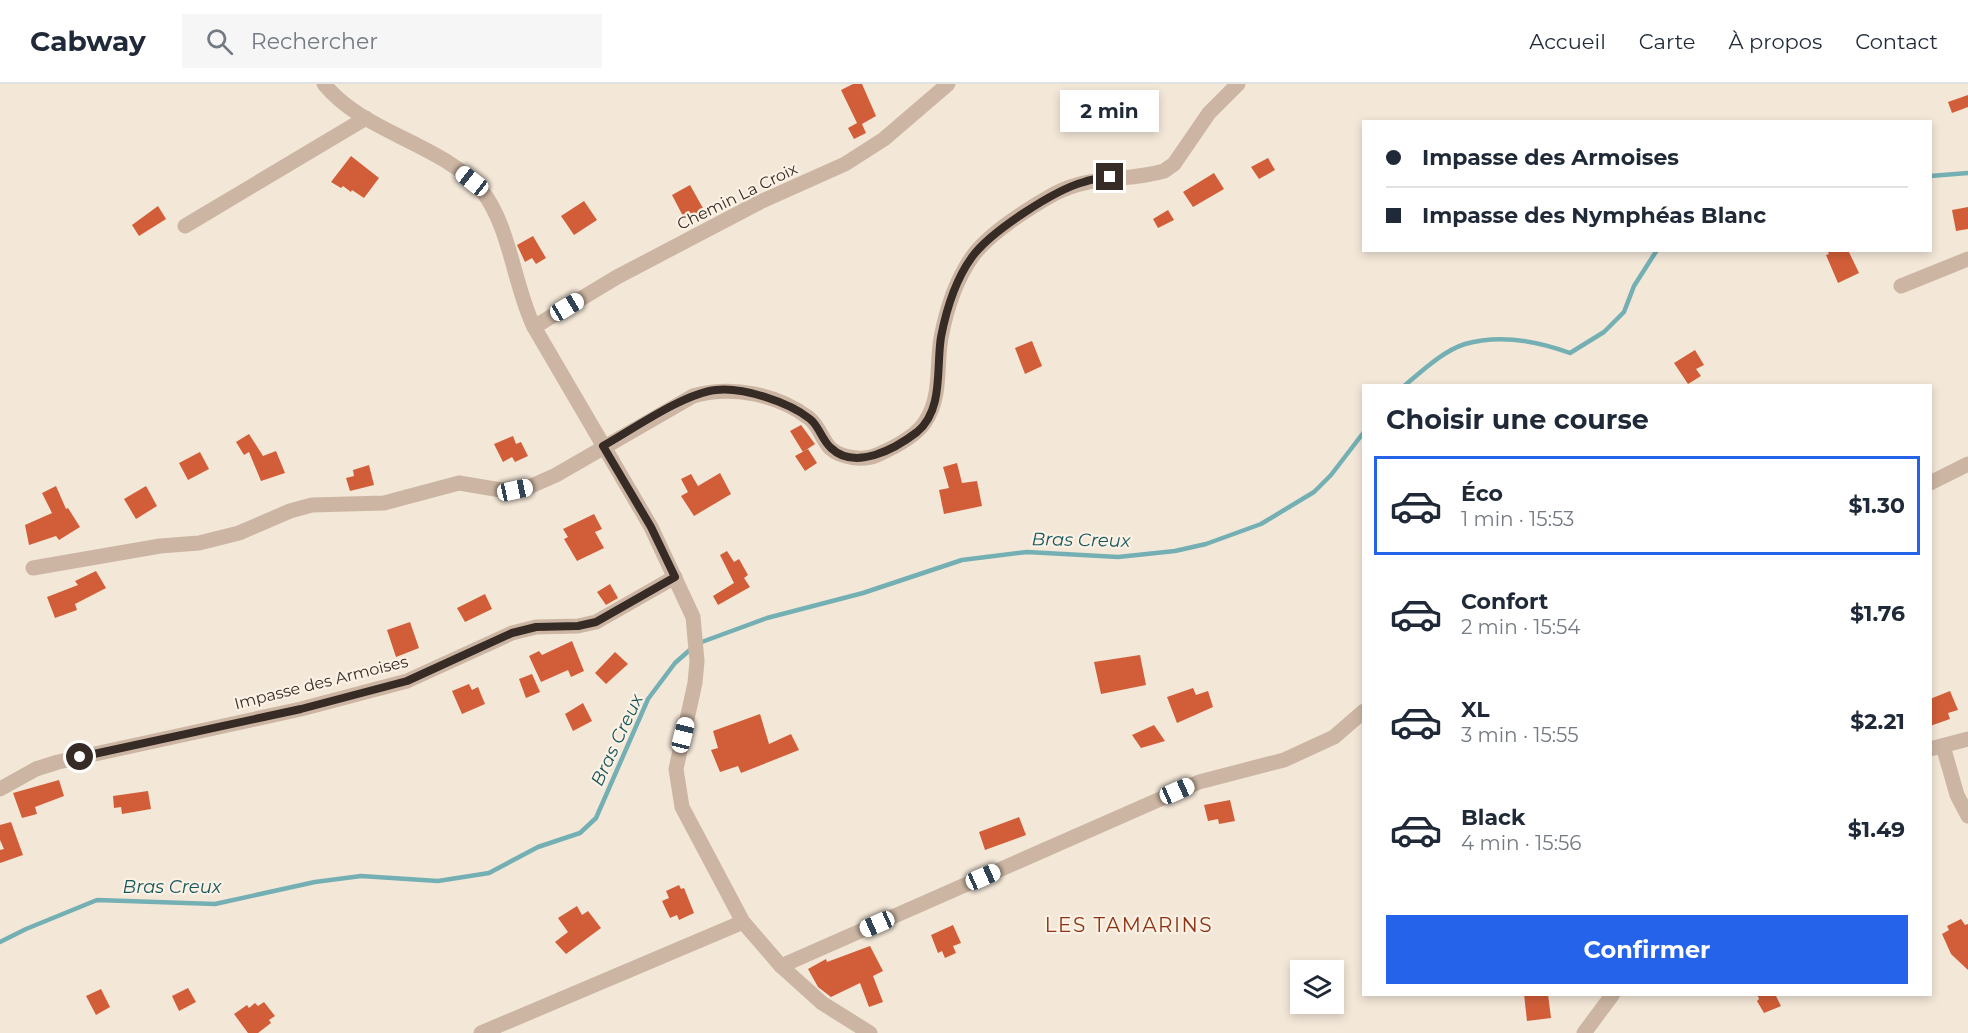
<!DOCTYPE html>
<html lang="fr">
<head>
<meta charset="utf-8">
<style>
	:root { --surface:#fff; --page:#f6f6f7; --text:#1f2937; --muted:#747a83; --line:#e0e1e3; --accent:#2563eb }
	body { margin:0; font-family:Montserrat,sans-serif; background:var(--page); color:var(--text); height:100vh; display:flex; flex-direction:column; font-size:22px; white-space:nowrap }
	* { box-sizing:border-box; margin:0 }
	p { font-size:20px; color:var(--muted) }
	.icon { flex:none; width:33px; height:33px; fill:none; stroke:currentColor; stroke-width:2; stroke-linecap:round; stroke-linejoin:round }
	.map { position:relative; flex:1; overflow:hidden }
	.details { position:absolute; left:1362px; top:300px; width:570px; height:612px; display:flex; flex-direction:column; background:var(--surface); border-radius:0px; box-shadow:0 3px 9px #0003 }
	.details>* { flex:none }
	.top-card { position:absolute; left:1362px; top:36px; width:570px; height:132px; border-radius:0px; box-shadow:0 3px 9px #0003; display:grid; align-content:center; height:132px; padding:0 24px; background:var(--surface) }
	.buttons { position:absolute; left:1290px; top:876px; display:grid; gap:12px }
	.buttons a { display:grid; place-items:center; width:54px; height:54px; border-radius:0px; background:var(--surface); box-shadow:0 3px 9px #0003; font-size:30px }
	.end { position:absolute; width:27px; height:27px; margin:-14px; border:8px solid #372b26; background:#fff; box-shadow:0 0 0 3px #fff }
	.from { border-radius:50% }
	.bubble { position:absolute; height:42px; border-radius:0px; background:var(--surface); box-shadow:0 3px 9px #0003; font-size:20px; font-weight:700; line-height:42px; text-align:center }
	.car { position:absolute; width:18px; height:36px; margin:-18px -9px; border-radius:8px; box-shadow:0 0 4px 2px #0007; background:linear-gradient(#fff 24%,#345 0 40%,#fff 0 76%,#345 0 86%,#fff 0) }
	.top-card b { display:flex; align-items:center; gap:21px; height:57px; font-size:22px }
	.top-card b+b { border-top:2px solid var(--line) }
	.top-card i { width:15px; height:15px; background:var(--text) }
	ul { padding:0; list-style:none }
	li { display:flex; align-items:center; gap:18px; height:99px; margin:0 12px 9px; padding:0 12px; border:3px solid transparent; border-radius:0px }
	li div { flex:1 }
	li b { display:block; font-size:22px }
	li em { font-style:normal; font-weight:700 }
	li.active { border-color:var(--accent) }
	li>.icon { width:54px; height:54px; stroke-width:1.5 }
	h2 { padding:0 24px; font-size:27px; line-height:72px }
	.button { display:flex; gap:12px; margin-top:auto; padding:12px 24px }
	.button a { flex:1; height:69px; border-radius:0px; background:var(--accent); color:#fff; font-size:24px; font-weight:700; line-height:69px; text-align:center }
	header { display:flex; align-items:center; gap:36px; box-sizing:border-box; height:84px; padding:0 30px; background:var(--surface); border-bottom:2px solid var(--line) }
	header strong { font-size:28px }
	nav { display:flex; gap:33px; margin-inline-start:auto; font-size:21px }
	.search { width:420px; height:54px; background:var(--page); display:flex; align-items:center; gap:15px; box-sizing:border-box; padding:0 21px; border-radius:0px; color:var(--muted); font-size:22px }
	.map>svg:first-child { display:block }
	.lines { fill:none; stroke-linecap:round; stroke-linejoin:round }
	.stream { stroke:#74b0b3; stroke-width:4.5 }
	.building { fill:#d15e38 }
	.minor { stroke:#ccb6a3; stroke-width:15 }
	.route { stroke:#372b26; stroke-width:8 }
	.labels { text-anchor:middle; stroke-width:4.5; stroke-linejoin:round; paint-order:stroke }
	.street-label { font-size:16px; fill:#372b26; stroke:#fbf1e4 }
	.water-label { font-size:18px; font-style:italic; fill:#17575c; stroke:#fbf1e4 }
	.quarter-label { font-size:20px; letter-spacing:1.5px; fill:#8d3417; stroke:#fbf1e4 }
</style>
</head>
<body>
<header>
<strong>Cabway</strong>
<div class="search"><svg class="icon" aria-label="search" viewBox="0 0 24 24"><circle cx="10" cy="10" r="6"/><path d="M15 15l6 6"/></svg>Rechercher</div>
<nav><a>Accueil</a><a>Carte</a><a>À propos</a><a>Contact</a></nav>
</header>
<div class="map">
<svg width="1968" height="949" viewBox="0 0 1968 949">
	<rect width="100%" height="100%" fill="#f3e7d8"/>
	<g class="lines">
		<g class="stream">
			<path d="M1930 92 1968 89"/>
			<path d="M1404 302C1422 287 1443 267 1465 260 1499 250 1537 257 1570 269L1604 248 1624 228 1634 202 1657 166"/>
			<path d="M699 559 767 534 863 509 962 476 1027 468 1118 473 1175 467 1206 460 1261 440 1314 408 1331 391 1364 348"/>
			<path d="M0 858 26 845 97 816 215 820 315 798 361 792 438 797 489 789 538 763 580 749 596 734 648 615 675 579 692 564"/>
		</g>
	</g>
	<g class="building">
		<path d="M853 0H862L876 32 862 40 866 49 854 55 848 44 857 39 841 6Z"/>
		<path d="M1968 11V23L1952 29 1948 18Z"/>
		<path d="M351 72 379 94 364 114 352 106 351 108 343 102 341 104 331 98Z"/>
		<path d="M1268 74 1275 86 1259 95 1251 83Z"/>
		<path d="M1214 89 1224 105 1193 123 1183 108Z"/>
		<path d="M690 101 704 126 685 136 672 111Z"/>
		<path d="M584 117 597 136 574 151 561 132Z"/>
		<path d="M158 122 166 135 139 152 132 141Z"/>
		<path d="M1968 123V145L1956 147 1952 126Z"/>
		<path d="M1168 126 1174 136 1158 144 1153 135Z"/>
		<path d="M533 152 546 174 536 180 532 174 525 178 517 161Z"/>
		<path d="M1827 166H1848L1859 189 1838 199 1826 171 1829 170Z"/>
		<path d="M1032 257 1042 282 1025 290 1015 264Z"/>
		<path d="M1695 266 1704 281 1696 285 1701 292 1688 300 1674 279Z"/>
		<path d="M801 341 815 360 803 368 790 347Z"/>
		<path d="M249 350 263 372 276 367 285 389 261 397 249 368 244 371 236 358Z"/>
		<path d="M513 352 516 360 521 358 528 372 515 378 512 373 503 378 494 360Z"/>
		<path d="M808 365 817 379 805 387 795 372Z"/>
		<path d="M200 368 209 385 188 396 179 379Z"/>
		<path d="M957 379 962 399 977 397 982 422 944 430 939 406 949 404 943 383Z"/>
		<path d="M369 381 374 401 350 407 346 394 354 392 353 386Z"/>
		<path d="M720 389 731 410 694 432 681 412 688 408 681 395 691 390 698 402Z"/>
		<path d="M56 402 66 425 68 424 80 443 59 456 56 452 29 461 25 441 52 429 42 409Z"/>
		<path d="M146 402 157 422 136 435 124 415Z"/>
		<path d="M594 430 602 445 595 448 604 464 577 477 564 455 568 453 563 445Z"/>
		<path d="M727 467 734 478 739 475 748 491 744 494 750 503 718 521 713 512 734 499 720 471Z"/>
		<path d="M96 487 106 504 75 520 77 526 55 534 47 513 78 501 75 497Z"/>
		<path d="M610 500 618 514 606 521 597 508Z"/>
		<path d="M485 510 492 525 465 538 457 524Z"/>
		<path d="M410 538 419 564 396 573 387 546Z"/>
		<path d="M572 557 584 587 571 593 568 586 541 598 529 572 539 567 542 571Z"/>
		<path d="M615 568 628 580 606 600 595 589Z"/>
		<path d="M1140 571 1146 601 1101 610 1094 578Z"/>
		<path d="M532 590 540 608 526 614 519 595Z"/>
		<path d="M469 600 472 606 478 603 485 620 462 630 452 607Z"/>
		<path d="M1193 604 1196 611 1208 607 1213 623 1177 639 1167 613Z"/>
		<path d="M1950 607 1958 626 1948 629 1950 635 1930 642V615Z"/>
		<path d="M583 619 592 637 573 647 565 630Z"/>
		<path d="M760 630 769 660 791 650 799 666 741 689 738 682 720 688 711 666 718 664 713 647Z"/>
		<path d="M1154 641 1165 657 1141 664 1132 651Z"/>
		<path d="M59 696 64 712 35 723 37 730 22 734 13 709Z"/>
		<path d="M148 707 151 725 122 730 121 723 114 724 113 712Z"/>
		<path d="M1230 716 1235 737 1219 740 1218 735 1208 737 1204 721Z"/>
		<path d="M1019 733 1026 751 985 766 979 748Z"/>
		<path d="M11 738 23 771 0 779V766L4 765 0 756V741Z"/>
		<path d="M679 801 681 805 684 804 694 829 679 836 677 831 670 834 662 817 669 814 666 807Z"/>
		<path d="M577 822 582 831 588 827 601 844 566 870 555 858 568 848 558 834Z"/>
		<path d="M1961 835 1965 841 1968 840V886L1951 870 1942 850 1949 846 1947 842Z"/>
		<path d="M953 841 961 859 953 862 956 869 945 874 942 867 938 869 931 851Z"/>
		<path d="M870 862 883 887 873 892 883 918 869 923 860 899 831 913 818 903 808 885 826 875 827 878Z"/>
		<path d="M188 904 196 918 179 927 172 912Z"/>
		<path d="M101 905 110 923 96 931 86 912Z"/>
		<path d="M1524 910H1548L1551 934 1527 937Z"/>
		<path d="M1757 910H1775L1781 922 1764 929 1757 917 1759 915Z"/>
		<path d="M264 918 275 932 269 936 271 939 258 949H248L234 930 247 921 249 924 255 919 258 922Z"/>
	</g>
	<g class="lines">
		<g class="minor">
			<path d="M324 0C365 50 440 58 482 107 510 142 514 202 534 243L651 443 693 533 697 577 695 599 676 685 682 723 743 838 781 882 822 919 870 949"/>
			<path d="M185 142 366 34"/>
			<path d="M1901 202 1968 175"/>
			<path d="M534 243 617 193 760 118 845 80 884 55 948 0"/>
			<path d="M1930 399 1968 380"/>
			<path d="M33 484 160 462 199 459 239 449 290 427 312 421 384 419 459 399 501 406 529 403 556 391 693 312C732 301 777 310 809 334 819 342 822 355 830 364 841 374 863 377 877 371 893 364 916 352 925 338 942 313 936 282 941 254 946 227 956 196 972 173 988 150 1029 124 1054 110 1091 90 1127 98 1164 87L1174 80 1209 29 1238 0"/>
			<path d="M1943 662 1957 711 1968 732"/>
			<path d="M1930 665 1968 655"/>
			<path d="M0 705 36 685 58 678 301 625 407 597 512 549 536 543 578 542 596 538 675 493"/>
			<path d="M781 882 1199 698 1284 676 1334 653 1364 627"/>
			<path d="M481 949 743 838"/>
			<path d="M1584 949 1613 910"/>
		</g>
	</g>
	<g class="lines">
		<path class="route" d="M80 673 301 625 407 597 512 549 536 543 578 542 596 538 675 493 651 443 603 362C632 346 684 309 716 306 743 303 789 318 810 335 819 342 822 356 831 364 855 387 895 365 917 348 944 326 936 283 941 253 946 227 956 195 972 173 990 148 1054 106 1084 98 1092 95 1102 94 1110 93"/>
	</g>
	<g class="labels">
		<g class="street-label">
			<text transform="translate(737 112) rotate(-26)" y="6">Chemin La Croix</text>
			<text transform="translate(321 598) rotate(-14)" y="6">Impasse des Armoises</text>
		</g>
		<g class="water-label">
			<text transform="translate(1081 456) rotate(1)" y="6">Bras Creux</text>
			<text transform="translate(617 656) rotate(-65)" y="6">Bras Creux</text>
			<text x="172" y="809">Bras Creux</text>
		</g>
		<g class="quarter-label">
			<text x="1129" y="848">LES TAMARINS</text>
		</g>
	</g>
</svg>
<div class="buttons">
<a><svg class="icon" aria-label="layers" viewBox="0 0 24 24"><path d="M12 4l9 5-9 5-9-5zM3 14l9 5 9-5"/></svg></a>
</div>
<i class="end from" style="left:80px;top:673px"></i>
<i class="end" style="left:1110px;top:93px"></i>
<div class="bubble" style="left:1060px;top:6px;width:99px">2 min</div>
<i class="car" style="left:472px;top:97px;rotate:308deg"></i>
<i class="car" style="left:567px;top:223px;rotate:59deg"></i>
<i class="car" style="left:515px;top:406px;rotate:78deg"></i>
<i class="car" style="left:683px;top:651px;rotate:14deg"></i>
<i class="car" style="left:1177px;top:707px;rotate:66deg"></i>
<i class="car" style="left:983px;top:793px;rotate:66deg"></i>
<i class="car" style="left:877px;top:840px;rotate:246deg"></i>
<div class="top-card">
<b><i class="from"></i>Impasse des Armoises</b>
<b><i></i>Impasse des Nymphéas Blanc</b>
</div>
<section class="details">
<h2>Choisir une course</h2>
<ul>
<li class="active"><svg class="icon" aria-label="car" viewBox="0 0 24 24"><path d="M5 17H2v-5l4-1 3-4h7l3 4 3 1v5h-3M9 17h6M6 11h13"/><circle cx="7" cy="17" r="2"/><circle cx="17" cy="17" r="2"/></svg><div><b>Éco</b><p>1 min · 15:53</p></div><em>$1.30</em></li>
<li><svg class="icon" aria-label="car" viewBox="0 0 24 24"><path d="M5 17H2v-5l4-1 3-4h7l3 4 3 1v5h-3M9 17h6M6 11h13"/><circle cx="7" cy="17" r="2"/><circle cx="17" cy="17" r="2"/></svg><div><b>Confort</b><p>2 min · 15:54</p></div><em>$1.76</em></li>
<li><svg class="icon" aria-label="car" viewBox="0 0 24 24"><path d="M5 17H2v-5l4-1 3-4h7l3 4 3 1v5h-3M9 17h6M6 11h13"/><circle cx="7" cy="17" r="2"/><circle cx="17" cy="17" r="2"/></svg><div><b>XL</b><p>3 min · 15:55</p></div><em>$2.21</em></li>
<li><svg class="icon" aria-label="car" viewBox="0 0 24 24"><path d="M5 17H2v-5l4-1 3-4h7l3 4 3 1v5h-3M9 17h6M6 11h13"/><circle cx="7" cy="17" r="2"/><circle cx="17" cy="17" r="2"/></svg><div><b>Black</b><p>4 min · 15:56</p></div><em>$1.49</em></li>
</ul>
<div class="button"><a>Confirmer</a></div>
</section>
</div>
</body>
</html>
